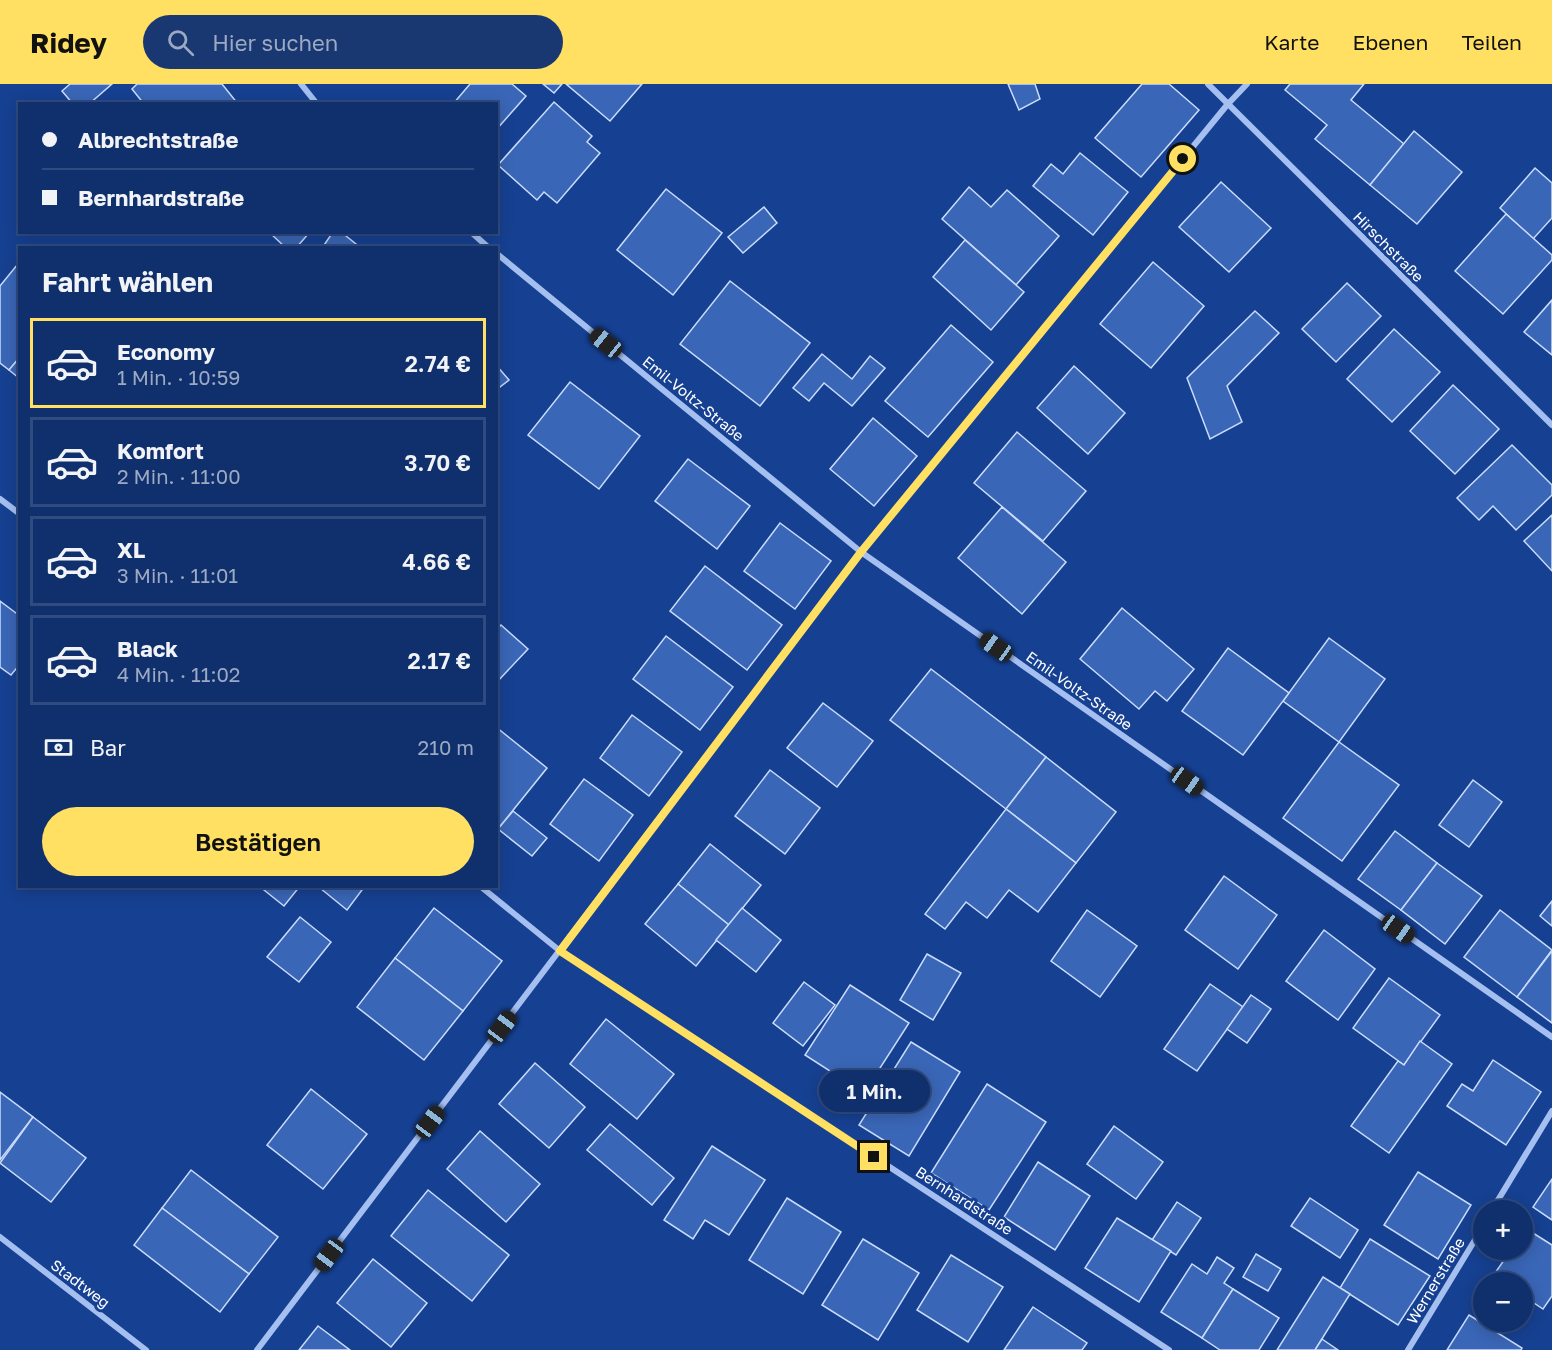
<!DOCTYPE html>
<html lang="de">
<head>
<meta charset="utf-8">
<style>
	:root { --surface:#10306d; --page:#193872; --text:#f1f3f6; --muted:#9ca9c2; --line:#304b80; --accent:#ffe063 }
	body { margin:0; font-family:"Golos Text",sans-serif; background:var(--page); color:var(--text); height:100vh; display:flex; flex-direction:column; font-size:22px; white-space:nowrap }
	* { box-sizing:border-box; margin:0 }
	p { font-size:20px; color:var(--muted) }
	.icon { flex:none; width:33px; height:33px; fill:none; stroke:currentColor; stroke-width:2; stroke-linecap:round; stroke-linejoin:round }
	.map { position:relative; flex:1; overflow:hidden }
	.drawer { position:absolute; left:18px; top:162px; width:480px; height:642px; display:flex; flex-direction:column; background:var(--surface); border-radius:0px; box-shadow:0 3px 15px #0003,0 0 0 2px var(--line) }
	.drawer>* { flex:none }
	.hud { position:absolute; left:18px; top:18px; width:480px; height:132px; border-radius:0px; box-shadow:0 3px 15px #0003,0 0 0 2px var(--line); display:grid; align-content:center; height:132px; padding:0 24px; background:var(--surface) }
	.buttons { position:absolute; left:1473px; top:1116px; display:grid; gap:12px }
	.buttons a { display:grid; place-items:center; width:60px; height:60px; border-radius:50%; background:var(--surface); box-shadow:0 3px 15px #0003,0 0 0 2px var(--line); font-size:30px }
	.end { position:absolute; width:27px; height:27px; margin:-14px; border:8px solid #ffe063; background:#111; box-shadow:0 0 0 3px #111 }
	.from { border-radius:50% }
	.bubble { position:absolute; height:42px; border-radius:21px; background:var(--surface); box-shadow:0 3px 15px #0003,0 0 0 2px var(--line); font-size:20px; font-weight:600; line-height:42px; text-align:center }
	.car { position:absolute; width:18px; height:36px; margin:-18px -9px; border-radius:8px; box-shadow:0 0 4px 2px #0007; background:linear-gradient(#222 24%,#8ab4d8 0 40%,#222 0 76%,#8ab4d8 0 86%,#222 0) }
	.hud b { display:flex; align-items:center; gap:21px; height:57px; font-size:22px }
	.hud b+b { border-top:2px solid var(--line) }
	.hud i { width:15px; height:15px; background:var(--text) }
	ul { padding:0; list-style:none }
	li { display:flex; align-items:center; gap:18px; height:90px; margin:0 12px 9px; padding:0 12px; border:3px solid var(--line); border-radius:0px }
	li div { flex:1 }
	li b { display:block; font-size:22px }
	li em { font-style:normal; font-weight:600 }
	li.selected { border-color:var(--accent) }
	li>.icon { width:54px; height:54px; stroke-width:1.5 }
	h2 { padding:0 24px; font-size:27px; line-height:72px }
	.pay { display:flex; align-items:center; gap:15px; height:66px; padding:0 24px; font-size:22px }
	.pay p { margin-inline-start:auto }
	.button { display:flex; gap:12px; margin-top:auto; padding:12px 24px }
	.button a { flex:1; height:69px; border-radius:36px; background:var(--accent); color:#111; font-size:24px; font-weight:600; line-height:69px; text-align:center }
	header { display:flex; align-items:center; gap:36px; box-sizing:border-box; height:84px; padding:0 30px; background:var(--accent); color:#111 }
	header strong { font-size:28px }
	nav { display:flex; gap:33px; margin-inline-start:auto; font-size:21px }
	.search { width:420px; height:54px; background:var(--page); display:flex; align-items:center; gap:15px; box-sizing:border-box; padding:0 21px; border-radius:33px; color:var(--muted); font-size:22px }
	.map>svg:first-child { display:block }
	.building { fill:#3a66b7; stroke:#cadcfb; stroke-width:1.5 }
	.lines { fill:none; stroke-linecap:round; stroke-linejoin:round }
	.minor { stroke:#a4bff0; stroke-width:6 }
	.route { stroke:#ffe063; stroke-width:8 }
	.labels { text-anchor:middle; stroke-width:6; stroke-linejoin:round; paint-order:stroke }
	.street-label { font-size:15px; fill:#fff; stroke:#164091 }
</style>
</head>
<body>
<header>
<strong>Ridey</strong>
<div class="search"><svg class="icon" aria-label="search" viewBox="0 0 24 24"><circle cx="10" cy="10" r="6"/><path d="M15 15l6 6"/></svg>Hier suchen</div>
<nav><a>Karte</a><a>Ebenen</a><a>Teilen</a></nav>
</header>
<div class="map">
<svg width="1552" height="1266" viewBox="0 0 1552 1266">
	<rect width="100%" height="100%" fill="#164091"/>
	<g class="building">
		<path d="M70 0H112L89 20H73L62 7Z"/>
		<path d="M137 0H222L238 20H144L132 5Z"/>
		<path d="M470 0H512L526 12 496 46V20H453Z"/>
		<path d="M543 0H562L554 9Z"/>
		<path d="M566 0H642L610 37Z"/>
		<path d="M1008 0H1035L1040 15 1019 26Z"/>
		<path d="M1142 0H1169L1199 26 1141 93 1095 54Z"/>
		<path d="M1290 0H1364L1351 16 1404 60 1370 101 1315 55 1327 41 1285 6Z"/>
		<path d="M554 18 592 52 587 58 600 69 557 119 544 108 537 116 498 81Z"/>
		<path d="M1414 47 1462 88 1417 140 1370 101Z"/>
		<path d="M1080 69 1128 108 1093 151 1033 102 1051 80 1063 90Z"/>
		<path d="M1535 84 1552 99V134L1533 155 1500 124Z"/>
		<path d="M1221 98 1271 144 1229 188 1179 143Z"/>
		<path d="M969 103 991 123 1007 106 1059 152 1016 201 942 135Z"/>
		<path d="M666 105 722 149 673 211 617 166Z"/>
		<path d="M764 123 777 139 743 169 728 153Z"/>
		<path d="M1506 130 1552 171V176L1503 230 1455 187Z"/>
		<path d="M269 148H310L296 164H286Z"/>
		<path d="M333 148H341L361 164H322Z"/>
		<path d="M965 156 1024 208 991 246 933 193Z"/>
		<path d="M1153 178 1204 222 1151 284 1100 240Z"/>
		<path d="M17 181 20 184V273L9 286 0 279V202Z"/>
		<path d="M730 197 810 259 760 322 680 260Z"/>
		<path d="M1347 199 1381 232 1336 278 1302 245Z"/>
		<path d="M1552 216V271L1524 248Z"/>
		<path d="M1255 227 1279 249 1227 302 1242 338 1210 355 1187 294Z"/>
		<path d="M951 241 993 278 928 353 885 317Z"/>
		<path d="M1394 245 1440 288 1392 338 1347 295Z"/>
		<path d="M822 270 852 295 870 272 885 284 852 322 824 299 809 317 793 304Z"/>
		<path d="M20 273V295L9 286Z"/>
		<path d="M496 281 509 296 496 306Z"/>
		<path d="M1074 282 1125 329 1088 370 1037 324Z"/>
		<path d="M570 298 640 352 599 405 528 351Z"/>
		<path d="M1453 301 1499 345 1455 390 1410 347Z"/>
		<path d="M873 334 917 372 874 422 830 385Z"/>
		<path d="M1017 348 1086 407 1043 457 974 399Z"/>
		<path d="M1512 361 1552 401V411L1516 446 1493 422 1479 436 1457 414Z"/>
		<path d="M688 375 750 422 717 465 655 417Z"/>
		<path d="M1002 423 1066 478 1022 530 958 474Z"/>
		<path d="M1552 431V487L1524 457Z"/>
		<path d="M780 439 831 477 795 525 744 487Z"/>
		<path d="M705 482 782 541 747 586 670 527Z"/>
		<path d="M0 517 20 532V580L11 591 0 583Z"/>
		<path d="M1122 524 1194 585 1167 617 1155 607 1139 625 1080 575Z"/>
		<path d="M501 541 528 565 496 599V546Z"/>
		<path d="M666 552 733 603 700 646 633 595Z"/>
		<path d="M1329 554 1385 595 1339 658 1283 617Z"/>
		<path d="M1228 564 1289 609 1243 671 1182 627Z"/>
		<path d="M931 585 1046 673 1006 725 890 636Z"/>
		<path d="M823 619 873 657 837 703 787 664Z"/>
		<path d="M632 631 682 668 649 712 600 674Z"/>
		<path d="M496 643 547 684 498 745 496 744Z"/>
		<path d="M1339 658 1399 701 1342 777 1283 734Z"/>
		<path d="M1046 673 1116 728 1076 779 1006 725Z"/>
		<path d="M770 686 820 724 785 770 735 732Z"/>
		<path d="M584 695 633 731 599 777 550 740Z"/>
		<path d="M1473 696 1502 718 1469 763 1439 741Z"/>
		<path d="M1006 725 1076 779 1038 828 1009 806 987 834 966 818 945 845 925 830Z"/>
		<path d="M513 727 547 754 532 772 498 745Z"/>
		<path d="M1395 747 1437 779 1401 826 1358 795Z"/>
		<path d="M710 760 761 801 729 841 678 800Z"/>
		<path d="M1437 779 1482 812 1445 860 1401 826Z"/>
		<path d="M1224 792 1277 831 1238 885 1185 846Z"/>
		<path d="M678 800 729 841 696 882 645 840Z"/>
		<path d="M259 802H300L284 822Z"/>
		<path d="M322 802H365L347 826 320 804Z"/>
		<path d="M1552 817V842L1540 832Z"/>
		<path d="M434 824 502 877 463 927 395 874Z"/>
		<path d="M742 824 781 856 756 888 716 856Z"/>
		<path d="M1087 826 1137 862 1100 913 1051 877Z"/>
		<path d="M1500 826 1552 866 1517 913 1464 873Z"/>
		<path d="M300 833 331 858 299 898 267 873Z"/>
		<path d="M1324 846 1375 885 1338 936 1286 897Z"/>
		<path d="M1552 867V939L1517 913Z"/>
		<path d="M927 870 961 889 933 936 900 916Z"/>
		<path d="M395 874 463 927 424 976 357 923Z"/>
		<path d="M1389 894 1440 931 1404 981 1353 944Z"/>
		<path d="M804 898 835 921 803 962 773 939Z"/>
		<path d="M1210 900 1243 923 1197 987 1164 965Z"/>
		<path d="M850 901 909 939 864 1009 805 971Z"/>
		<path d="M1251 911 1271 925 1247 959 1227 945Z"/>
		<path d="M606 935 674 990 637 1035 570 980Z"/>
		<path d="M1420 957 1452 980 1389 1069 1351 1042 1398 977 1404 981Z"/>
		<path d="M911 958 960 988 909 1072 859 1041Z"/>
		<path d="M1493 976 1541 1008 1506 1061 1447 1022 1462 1000 1473 1007Z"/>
		<path d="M535 979 585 1023 549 1064 499 1020Z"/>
		<path d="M987 1000 1046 1038 989 1126 931 1089Z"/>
		<path d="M311 1005 367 1050 323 1105 267 1061Z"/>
		<path d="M0 1008 33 1033 0 1076Z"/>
		<path d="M33 1033 86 1074 51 1118 0 1079Z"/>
		<path d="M610 1040 674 1094 652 1121 587 1066Z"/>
		<path d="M1114 1042 1163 1078 1136 1115 1087 1080Z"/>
		<path d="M480 1047 540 1100 506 1138 447 1085Z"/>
		<path d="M712 1062 765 1096 729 1151 705 1136 693 1155 664 1136Z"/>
		<path d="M1038 1078 1090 1112 1055 1166 1004 1133Z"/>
		<path d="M191 1086 278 1153 249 1190 162 1124Z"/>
		<path d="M1418 1088 1471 1121 1438 1175 1384 1141Z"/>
		<path d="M1552 1095V1136L1533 1123Z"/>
		<path d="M428 1106 509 1171 472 1217 391 1152Z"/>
		<path d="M787 1114 841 1148 803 1210 749 1176Z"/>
		<path d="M1310 1114 1358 1146 1340 1174 1291 1142Z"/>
		<path d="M1177 1118 1201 1134 1176 1171 1152 1156Z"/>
		<path d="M162 1124 249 1190 220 1228 134 1161Z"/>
		<path d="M1117 1134 1171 1167 1139 1218 1085 1184Z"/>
		<path d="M1525 1144 1552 1161V1212L1543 1225 1522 1211V1198H1503L1493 1192 1511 1166H1522V1147Z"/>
		<path d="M863 1155 919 1189 878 1256 822 1221Z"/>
		<path d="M1370 1155 1430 1192 1398 1241 1340 1204Z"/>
		<path d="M1256 1170 1281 1185 1268 1207 1243 1193Z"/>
		<path d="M951 1171 1003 1203 968 1258 917 1226Z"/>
		<path d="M1217 1173 1234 1184 1224 1199 1233 1205 1202 1254 1161 1228 1192 1180 1207 1190Z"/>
		<path d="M373 1175 427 1219 391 1263 337 1219Z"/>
		<path d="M1323 1193 1350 1210 1315 1266H1277Z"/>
		<path d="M1233 1205 1279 1234 1259 1266H1220L1202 1254Z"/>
		<path d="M1033 1223 1087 1259 1082 1266H1004Z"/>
		<path d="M1469 1231 1522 1264 1521 1266H1447Z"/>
		<path d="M318 1242 350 1266H299Z"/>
		<path d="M1322 1255 1338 1266H1315Z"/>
	</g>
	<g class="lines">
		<g class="minor">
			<path d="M301 0 317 20"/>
			<path d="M1208 0 1552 341"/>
			<path d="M471 148 489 164"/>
			<path d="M496 169 861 468 1552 953"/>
			<path d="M0 415 20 430"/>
			<path d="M480 802 560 867 1169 1266"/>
			<path d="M1492 1126 1552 1027"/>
			<path d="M0 1153 146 1266"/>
			<path d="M257 1266 861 468 1227 21 1247 0"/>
			<path d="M1408 1266 1484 1141"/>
		</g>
	</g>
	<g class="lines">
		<path class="route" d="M874 1073 560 867 861 468 1183 75"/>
	</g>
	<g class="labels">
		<g class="street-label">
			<text transform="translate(1388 163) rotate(45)" y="5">Hirschstraße</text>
			<text transform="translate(693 315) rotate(39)" y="5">Emil-Voltz-Straße</text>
			<text transform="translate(1079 607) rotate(35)" y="5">Emil-Voltz-Straße</text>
			<text transform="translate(964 1117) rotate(33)" y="5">Bernhardstraße</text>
			<text transform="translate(1436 1197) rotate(-59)" y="5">Wernerstraße</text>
			<text transform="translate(80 1200) rotate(37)" y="5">Stadtweg</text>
		</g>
	</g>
</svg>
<div class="buttons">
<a>+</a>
<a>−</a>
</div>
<i class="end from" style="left:1183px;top:75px"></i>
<i class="end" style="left:874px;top:1073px"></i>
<div class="bubble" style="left:819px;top:986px;width:111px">1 Min.</div>
<i class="car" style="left:606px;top:259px;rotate:309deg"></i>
<i class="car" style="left:996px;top:563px;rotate:305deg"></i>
<i class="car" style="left:1187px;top:697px;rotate:125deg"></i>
<i class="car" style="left:1398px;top:845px;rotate:125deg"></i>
<i class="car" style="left:502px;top:943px;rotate:37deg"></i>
<i class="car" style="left:430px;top:1038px;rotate:37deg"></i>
<i class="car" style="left:329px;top:1171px;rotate:217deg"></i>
<div class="hud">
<b><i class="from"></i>Albrechtstraße</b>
<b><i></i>Bernhardstraße</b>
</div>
<section class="drawer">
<h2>Fahrt wählen</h2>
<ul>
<li class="selected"><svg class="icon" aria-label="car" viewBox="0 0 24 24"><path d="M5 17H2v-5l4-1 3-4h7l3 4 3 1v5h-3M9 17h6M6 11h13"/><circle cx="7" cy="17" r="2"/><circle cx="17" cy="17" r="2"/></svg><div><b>Economy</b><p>1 Min. · 10:59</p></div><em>2.74 €</em></li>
<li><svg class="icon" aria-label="car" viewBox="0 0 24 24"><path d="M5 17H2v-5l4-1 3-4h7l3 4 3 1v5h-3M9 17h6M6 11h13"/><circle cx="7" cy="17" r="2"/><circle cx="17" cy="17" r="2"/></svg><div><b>Komfort</b><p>2 Min. · 11:00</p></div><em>3.70 €</em></li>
<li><svg class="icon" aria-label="car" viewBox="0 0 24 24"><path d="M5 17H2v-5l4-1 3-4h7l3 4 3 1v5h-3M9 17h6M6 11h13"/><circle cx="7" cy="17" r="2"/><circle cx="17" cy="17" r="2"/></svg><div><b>XL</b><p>3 Min. · 11:01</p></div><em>4.66 €</em></li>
<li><svg class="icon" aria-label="car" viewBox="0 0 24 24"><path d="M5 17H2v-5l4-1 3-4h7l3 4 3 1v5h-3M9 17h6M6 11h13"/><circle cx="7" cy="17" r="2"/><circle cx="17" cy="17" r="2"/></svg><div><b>Black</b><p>4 Min. · 11:02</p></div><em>2.17 €</em></li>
</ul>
<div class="pay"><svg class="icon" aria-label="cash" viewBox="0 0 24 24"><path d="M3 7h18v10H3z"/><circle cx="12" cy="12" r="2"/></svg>Bar<p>210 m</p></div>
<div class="button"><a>Bestätigen</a></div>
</section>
</div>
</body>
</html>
